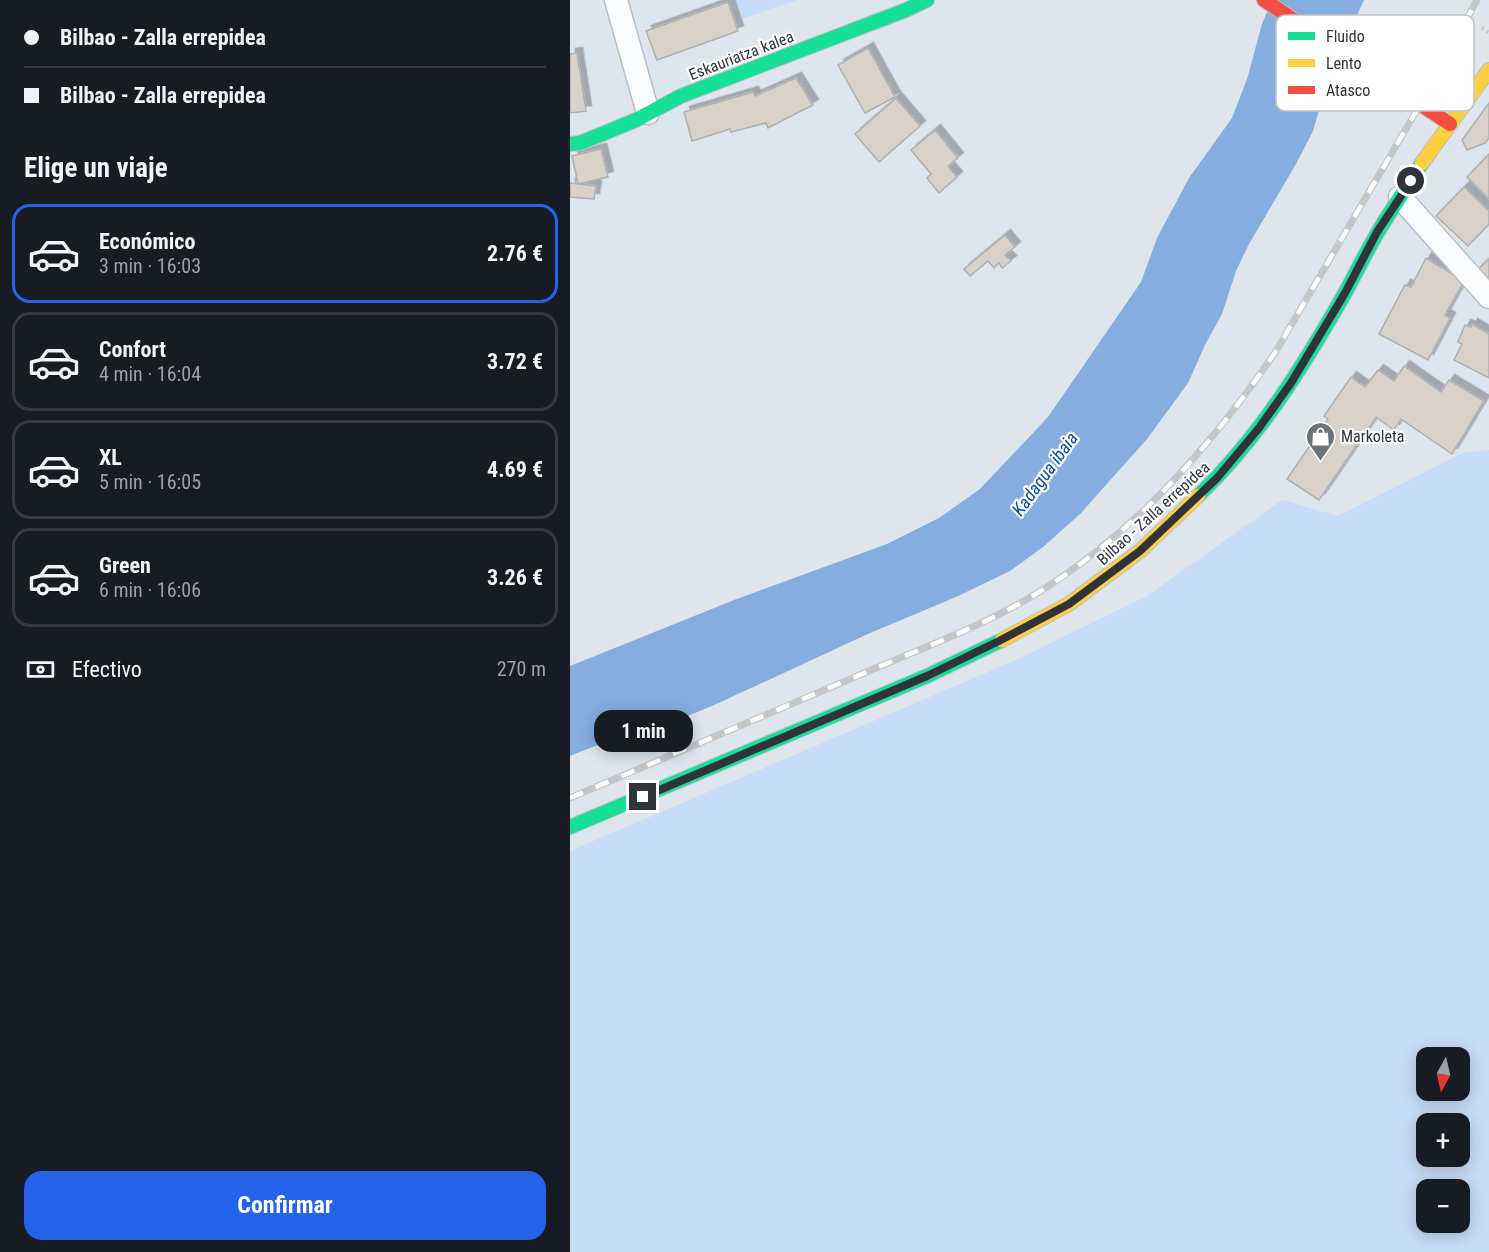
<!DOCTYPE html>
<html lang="es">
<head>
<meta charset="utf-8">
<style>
	:root { --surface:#171b24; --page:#242831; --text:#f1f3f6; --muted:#9ea1a6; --line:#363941; --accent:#2563eb }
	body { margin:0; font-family:"Roboto Condensed",sans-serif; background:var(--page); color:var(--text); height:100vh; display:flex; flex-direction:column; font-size:22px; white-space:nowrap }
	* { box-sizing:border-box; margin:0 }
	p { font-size:20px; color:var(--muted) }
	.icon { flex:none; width:33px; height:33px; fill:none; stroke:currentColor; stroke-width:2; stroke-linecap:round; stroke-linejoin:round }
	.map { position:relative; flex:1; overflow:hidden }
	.side { display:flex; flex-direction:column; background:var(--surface); width:570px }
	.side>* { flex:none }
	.top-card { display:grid; align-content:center; height:132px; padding:0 24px; background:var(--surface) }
	.needle { width:39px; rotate:188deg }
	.buttons { position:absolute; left:846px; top:1047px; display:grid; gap:12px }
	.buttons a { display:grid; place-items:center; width:54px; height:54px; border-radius:12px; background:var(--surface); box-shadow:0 3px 15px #0003; font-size:30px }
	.end { position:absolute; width:27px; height:27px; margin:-14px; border:8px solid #30343a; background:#fff; box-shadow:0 0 0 3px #fff }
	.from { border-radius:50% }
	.bubble { position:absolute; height:42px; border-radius:18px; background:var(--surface); box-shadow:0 3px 15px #0003; font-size:20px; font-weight:700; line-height:42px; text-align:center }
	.top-card b { display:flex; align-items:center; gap:21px; height:57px; font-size:22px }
	.top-card b+b { border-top:2px solid var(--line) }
	.top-card i { width:15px; height:15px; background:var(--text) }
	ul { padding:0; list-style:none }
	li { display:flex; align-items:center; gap:18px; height:99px; margin:0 12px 9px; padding:0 12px; border:3px solid var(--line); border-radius:18px }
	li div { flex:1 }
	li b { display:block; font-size:22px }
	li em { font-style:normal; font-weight:700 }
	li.current { border-color:var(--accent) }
	li>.icon { width:54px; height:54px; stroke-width:1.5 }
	h2 { padding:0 24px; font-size:27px; line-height:72px }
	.pay { display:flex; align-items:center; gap:15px; height:66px; padding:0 24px; font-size:22px }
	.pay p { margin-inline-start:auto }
	.primary-button { display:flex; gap:12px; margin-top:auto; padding:12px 24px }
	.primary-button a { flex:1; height:69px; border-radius:18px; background:var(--accent); color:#fff; font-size:24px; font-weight:700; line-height:69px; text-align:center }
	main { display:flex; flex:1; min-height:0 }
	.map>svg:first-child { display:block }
	.green { fill:#c7dcf6; fill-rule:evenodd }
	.water { fill:#86addf }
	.building { fill:#d8d2cb; stroke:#afb0b0; stroke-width:1.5; filter:url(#shadow) }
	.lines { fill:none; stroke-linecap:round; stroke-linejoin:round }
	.street-casing { stroke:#bac0c6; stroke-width:25 }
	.fast-casing { stroke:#bac0c6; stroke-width:16 }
	.slow-casing { stroke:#bac0c6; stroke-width:16 }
	.jam-casing { stroke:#bac0c6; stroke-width:16 }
	.path { stroke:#c1c4c8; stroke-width:4; stroke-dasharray:1.5 4.5; stroke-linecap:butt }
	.street { stroke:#fafbfc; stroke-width:22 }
	.fast { stroke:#16e098; stroke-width:14 }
	.slow { stroke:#ffcf43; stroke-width:14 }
	.jam { stroke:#f24e42; stroke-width:14 }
	.rail-casing { stroke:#c4c6c8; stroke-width:7 }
	.rail { stroke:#fff; stroke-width:4.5; stroke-dasharray:14; stroke-linecap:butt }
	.route { stroke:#30343a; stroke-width:8 }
	.labels { text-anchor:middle; stroke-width:4.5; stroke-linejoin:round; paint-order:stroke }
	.street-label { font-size:16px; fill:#30343a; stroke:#fff }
	.poi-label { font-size:16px; fill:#30343a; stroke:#fff; text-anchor:start }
	.water-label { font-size:18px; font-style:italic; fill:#0150a0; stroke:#fff }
	.key { fill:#fff; stroke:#c1c2c4; stroke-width:1.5 }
	.key-label { font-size:16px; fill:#30343a }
</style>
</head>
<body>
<main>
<section class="side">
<div class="top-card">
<b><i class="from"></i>Bilbao - Zalla errepidea</b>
<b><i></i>Bilbao - Zalla errepidea</b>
</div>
<h2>Elige un viaje</h2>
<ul>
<li class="current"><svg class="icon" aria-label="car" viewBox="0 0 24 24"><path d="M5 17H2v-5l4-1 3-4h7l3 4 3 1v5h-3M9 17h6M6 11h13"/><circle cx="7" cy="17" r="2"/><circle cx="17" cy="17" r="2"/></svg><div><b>Económico</b><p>3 min · 16:03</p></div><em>2.76 €</em></li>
<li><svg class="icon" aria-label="car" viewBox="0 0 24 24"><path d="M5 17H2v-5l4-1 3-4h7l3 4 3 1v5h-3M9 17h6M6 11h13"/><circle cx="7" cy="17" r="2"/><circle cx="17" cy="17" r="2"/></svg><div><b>Confort</b><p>4 min · 16:04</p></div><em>3.72 €</em></li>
<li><svg class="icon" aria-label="car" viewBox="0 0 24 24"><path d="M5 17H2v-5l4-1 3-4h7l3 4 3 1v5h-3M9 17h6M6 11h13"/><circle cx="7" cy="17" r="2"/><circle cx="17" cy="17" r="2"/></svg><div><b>XL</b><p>5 min · 16:05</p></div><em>4.69 €</em></li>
<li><svg class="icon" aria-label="car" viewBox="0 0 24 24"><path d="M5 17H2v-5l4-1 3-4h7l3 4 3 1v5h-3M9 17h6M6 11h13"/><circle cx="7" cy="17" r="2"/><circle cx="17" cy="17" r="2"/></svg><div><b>Green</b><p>6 min · 16:06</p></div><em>3.26 €</em></li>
</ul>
<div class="pay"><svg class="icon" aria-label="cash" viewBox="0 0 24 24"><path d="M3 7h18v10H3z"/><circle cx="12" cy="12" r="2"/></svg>Efectivo<p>270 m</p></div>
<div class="primary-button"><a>Confirmar</a></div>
</section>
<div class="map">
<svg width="919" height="1252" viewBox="0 0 919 1252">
	<defs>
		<filter id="shadow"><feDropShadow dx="5.5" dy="-5.5" stdDeviation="0" flood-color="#0004"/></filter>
	</defs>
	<rect width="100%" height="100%" fill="#dee5ed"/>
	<g class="green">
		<path d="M165 0H227L172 19Z"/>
		<path d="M919 450V1252H0V851L446 660 577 596 712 500 768 516 893 453ZM856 1058H890V1090H856ZM856 1124H890V1156H856ZM856 1190H890V1222H856Z"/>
	</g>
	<path class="water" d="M702 0H794L758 78 743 131 726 164 679 244 666 271 652 314 635 345 618 383 577 439 510 514 473 547 440 571 386 597 300 633 142 706 93 726 25 746 0 756V666L164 600 317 544 369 518 410 489 478 417 571 282 587 238 619 178 662 118 677 79 692 24Z"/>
	<g class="building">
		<path d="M158 2 168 31 87 60 76 31Z"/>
		<path d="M298 48 325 97 295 113 268 65Z"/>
		<path d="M7 53 16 111 0 113V54Z"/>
		<path d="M226 78 243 105 198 128 196 123 161 132 160 129 122 141 114 112 183 92 185 96Z"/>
		<path d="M326 98 350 126 309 162 285 134Z"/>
		<path d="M919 103V138L915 143 897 150 892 140Z"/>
		<path d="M365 130 388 158 378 166 387 177 369 193 357 178 361 174 341 150Z"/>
		<path d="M31 149 38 177 8 184 2 156Z"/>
		<path d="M919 154V199L897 177Z"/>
		<path d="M0 183 26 186 24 199 0 197Z"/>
		<path d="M894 187 919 211V224L898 246 866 216Z"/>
		<path d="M435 235 445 247 435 255 441 261 432 268 429 263 424 268 418 261 400 276 394 269Z"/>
		<path d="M856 258 894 281 875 315 880 318 858 360 809 334 835 285 841 287Z"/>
		<path d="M919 259V283L907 270Z"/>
		<path d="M902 324 919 334V378L884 360 892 344 888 342 895 325 901 327Z"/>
		<path d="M834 366 871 392 879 380 914 401 882 454 831 419 824 430 806 417 749 500 717 479 758 419 754 416 781 377 795 387 808 370 824 381Z"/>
	</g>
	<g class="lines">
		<defs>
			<g id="street">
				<path d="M46 0 78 113"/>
				<path d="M830 197 919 297"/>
			</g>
			<g id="fast">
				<path d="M0 144 10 143 66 120 111 96 336 10 357 0"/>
				<path d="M628 496C689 438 734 365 775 293 786 273 796 252 808 232 822 208 838 186 852 163"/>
				<path d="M0 827 357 676 432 640"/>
			</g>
			<g id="slow">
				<path d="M852 163 919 70"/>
				<path d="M432 640 499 604 570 551 628 496"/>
			</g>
			<path id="jam" d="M694 0 880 124"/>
		</defs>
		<use href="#street" class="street-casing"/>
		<use href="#fast" class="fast-casing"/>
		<use href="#slow" class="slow-casing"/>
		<use href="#jam" class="jam-casing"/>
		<path class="path" d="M912 28 919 33"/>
		<use href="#street" class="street"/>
		<use href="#fast" class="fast"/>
		<use href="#slow" class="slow"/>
		<use href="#jam" class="jam"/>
		<defs>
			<path id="rail" d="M0 798C97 757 195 715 292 674 354 647 420 624 477 587 570 527 644 443 706 351L851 103 907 0"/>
		</defs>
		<use href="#rail" class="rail-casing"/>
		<use href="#rail" class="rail"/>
	</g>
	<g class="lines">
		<path class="route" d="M73 797 357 676 429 641 499 604 570 551 647 478 689 428 721 383 775 293 807 232 841 181"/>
	</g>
	<defs>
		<symbol id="shop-pin" viewBox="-11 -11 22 30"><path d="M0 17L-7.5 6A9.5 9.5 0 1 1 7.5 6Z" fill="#6d7279" stroke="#fff"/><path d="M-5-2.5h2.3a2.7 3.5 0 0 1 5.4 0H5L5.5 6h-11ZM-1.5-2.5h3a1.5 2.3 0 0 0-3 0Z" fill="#fff"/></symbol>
	</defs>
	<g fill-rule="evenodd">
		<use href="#shop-pin" x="734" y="420" width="33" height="45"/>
	</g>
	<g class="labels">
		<g class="street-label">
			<text transform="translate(171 55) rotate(-21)" y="6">Eskauriatza kalea</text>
			<text transform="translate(583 513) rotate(-42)" y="6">Bilbao - Zalla errepidea</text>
		</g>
		<g class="poi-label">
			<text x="771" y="442">Markoleta</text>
		</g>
		<g class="water-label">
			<text transform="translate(475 474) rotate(-54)" y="6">Kadagua ibaia</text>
		</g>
	</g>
	<rect x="706" y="15" width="198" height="96" rx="9" class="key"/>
	<rect x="718" y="32" width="27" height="8" fill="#16e098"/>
	<rect x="718" y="59" width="27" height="8" fill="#ffcf43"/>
	<rect x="718" y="86" width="27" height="8" fill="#f24e42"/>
	<g class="key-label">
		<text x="756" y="42">Fluido</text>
		<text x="756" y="69">Lento</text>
		<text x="756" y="96">Atasco</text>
	</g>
</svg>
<div class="buttons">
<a><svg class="needle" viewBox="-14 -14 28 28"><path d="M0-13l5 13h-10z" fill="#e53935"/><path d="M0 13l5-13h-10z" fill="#9ea1a6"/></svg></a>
<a>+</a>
<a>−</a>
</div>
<i class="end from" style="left:841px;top:181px"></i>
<i class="end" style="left:73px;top:797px"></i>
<div class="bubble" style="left:24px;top:710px;width:99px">1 min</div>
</div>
</main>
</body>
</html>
